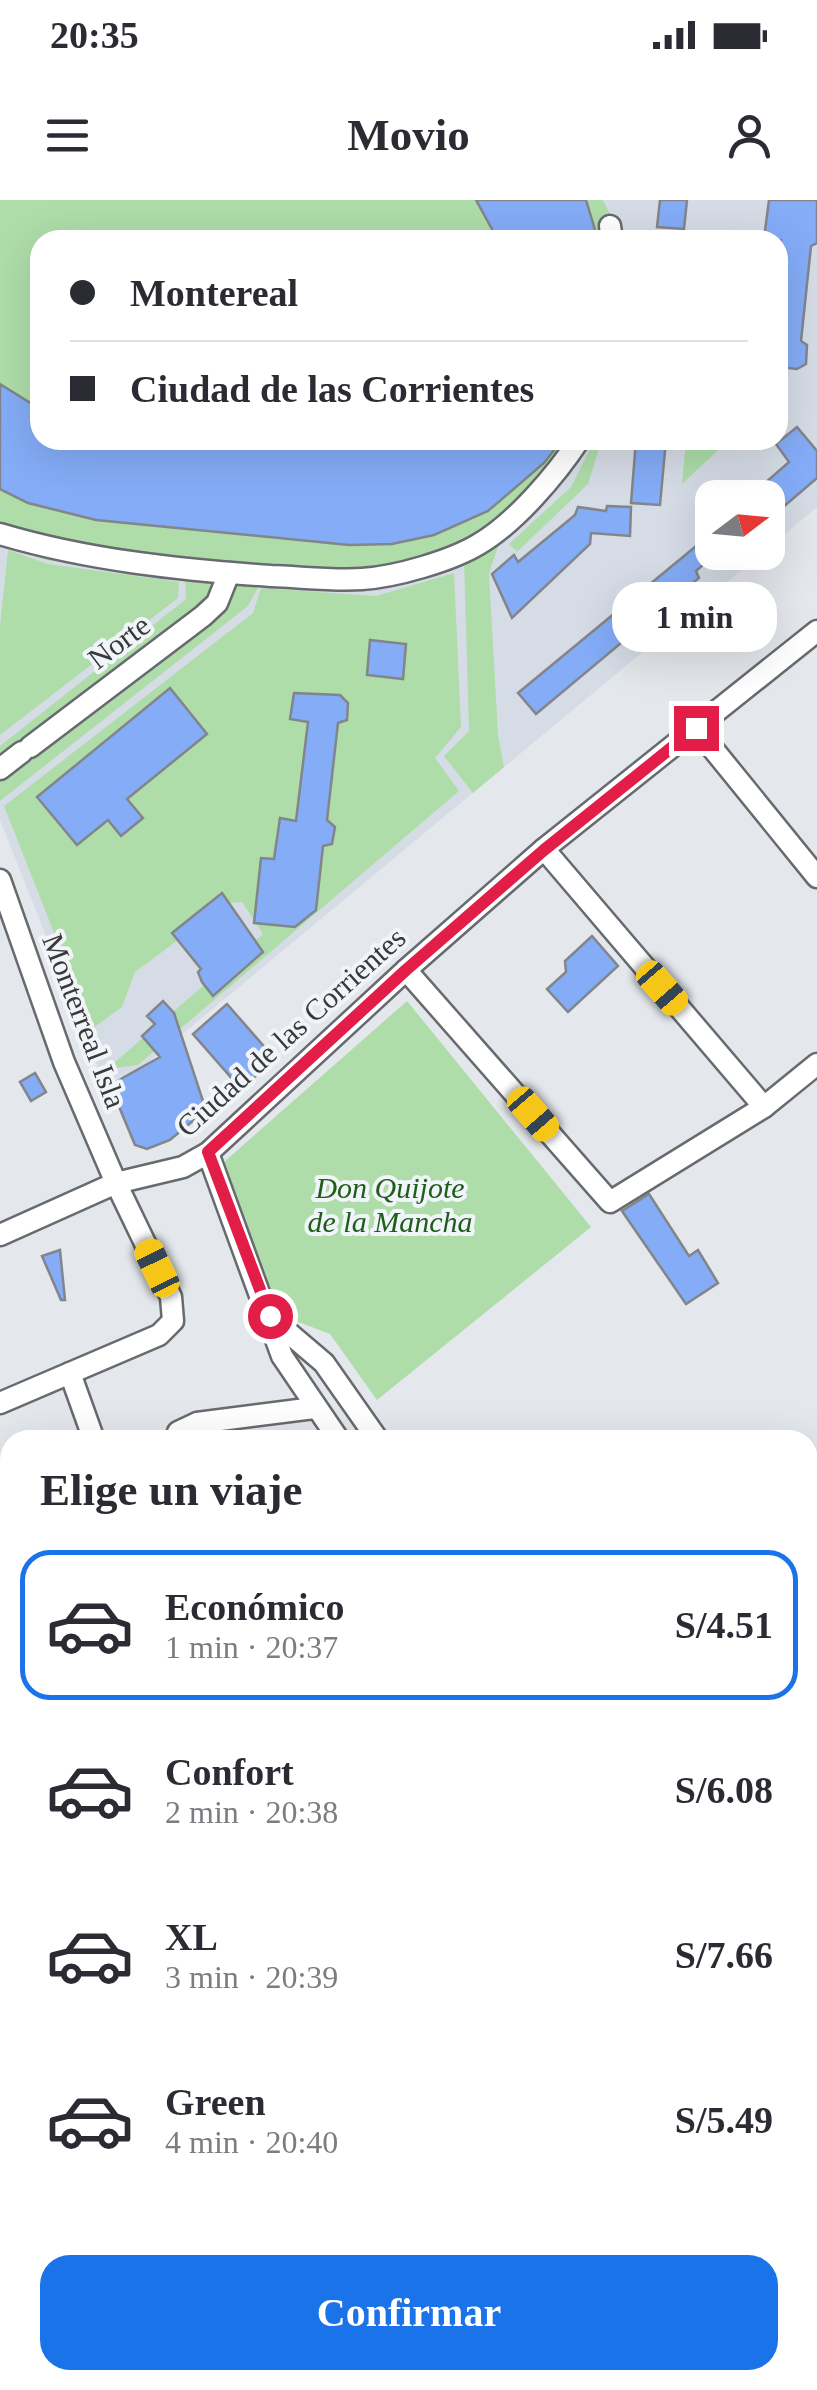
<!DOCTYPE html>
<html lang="es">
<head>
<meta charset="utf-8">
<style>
	:root { --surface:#fff; --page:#f2f2f3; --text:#2b2b33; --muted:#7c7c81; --line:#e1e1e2; --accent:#1a73e8 }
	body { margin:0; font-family:Georgia,serif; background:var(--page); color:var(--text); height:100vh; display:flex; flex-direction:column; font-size:38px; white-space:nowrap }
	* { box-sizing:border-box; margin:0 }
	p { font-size:32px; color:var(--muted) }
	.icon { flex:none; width:55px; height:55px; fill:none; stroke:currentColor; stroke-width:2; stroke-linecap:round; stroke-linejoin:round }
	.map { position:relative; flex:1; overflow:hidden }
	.drawer { position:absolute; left:0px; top:1230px; width:818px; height:960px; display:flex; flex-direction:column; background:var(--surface); border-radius:30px 30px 0 0; box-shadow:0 10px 40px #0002 }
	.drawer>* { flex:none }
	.guide { position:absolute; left:30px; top:30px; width:758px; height:220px; border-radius:30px; box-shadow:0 10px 40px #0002; display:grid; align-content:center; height:220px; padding:0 40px; background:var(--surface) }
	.needle { width:65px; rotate:74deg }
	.buttons { position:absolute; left:695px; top:280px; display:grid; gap:20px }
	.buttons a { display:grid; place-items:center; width:90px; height:90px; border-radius:20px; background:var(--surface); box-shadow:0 10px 40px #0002; font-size:50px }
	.end { position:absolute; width:45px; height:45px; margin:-22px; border:12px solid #e11d48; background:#fff; box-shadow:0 0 0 5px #fff }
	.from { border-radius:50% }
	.bubble { position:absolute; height:70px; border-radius:30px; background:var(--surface); box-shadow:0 10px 40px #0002; font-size:32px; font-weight:700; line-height:70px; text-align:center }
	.car { position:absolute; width:30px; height:60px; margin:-30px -15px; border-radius:12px; box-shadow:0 0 8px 2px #0007; background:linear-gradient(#f5c518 24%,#345 0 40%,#f5c518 0 76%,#345 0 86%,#f5c518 0) }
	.guide b { display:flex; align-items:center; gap:35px; height:95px; font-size:38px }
	.guide b+b { border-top:2px solid var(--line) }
	.guide i { width:25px; height:25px; background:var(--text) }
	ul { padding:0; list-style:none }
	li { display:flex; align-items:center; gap:30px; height:150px; margin:0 20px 15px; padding:0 20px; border:5px solid transparent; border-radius:30px }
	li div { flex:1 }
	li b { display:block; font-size:38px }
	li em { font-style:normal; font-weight:700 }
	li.on { border-color:var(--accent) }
	li>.icon { width:90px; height:90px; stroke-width:1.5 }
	h2 { padding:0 40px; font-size:45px; line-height:120px }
	.button { display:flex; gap:20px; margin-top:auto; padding:20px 40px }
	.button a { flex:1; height:115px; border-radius:30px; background:var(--accent); color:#fff; font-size:40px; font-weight:700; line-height:115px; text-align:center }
	.status { display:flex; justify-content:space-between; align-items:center; height:70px; padding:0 50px; background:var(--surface); direction:ltr }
	.status svg { height:28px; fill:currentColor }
	header { display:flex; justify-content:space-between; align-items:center; height:130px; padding:0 40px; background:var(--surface); font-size:45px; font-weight:700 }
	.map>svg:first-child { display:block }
	.built { fill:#d6dce6; fill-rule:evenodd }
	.green { fill:#aedda9 }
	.building { fill:#84acf7; stroke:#828589; stroke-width:2.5 }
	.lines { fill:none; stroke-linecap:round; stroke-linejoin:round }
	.minor-casing { stroke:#676a6e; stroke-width:25 }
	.major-casing { stroke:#676a6e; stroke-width:32 }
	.minor { stroke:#fff; stroke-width:20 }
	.major { stroke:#fff; stroke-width:28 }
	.route { stroke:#e11d48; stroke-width:12 }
	.labels { text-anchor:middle; stroke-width:8; stroke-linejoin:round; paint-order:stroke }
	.street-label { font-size:30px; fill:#38393b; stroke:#f1f4f8 }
	.park-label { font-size:30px; font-style:italic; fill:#1f5d1a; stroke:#f1f4f8 }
</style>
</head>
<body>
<div class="status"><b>20:35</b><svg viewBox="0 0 49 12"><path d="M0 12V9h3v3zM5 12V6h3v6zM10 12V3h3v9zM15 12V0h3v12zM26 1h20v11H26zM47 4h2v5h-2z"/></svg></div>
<header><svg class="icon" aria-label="menu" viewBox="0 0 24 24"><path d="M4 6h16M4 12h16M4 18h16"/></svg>Movio<svg class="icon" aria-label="person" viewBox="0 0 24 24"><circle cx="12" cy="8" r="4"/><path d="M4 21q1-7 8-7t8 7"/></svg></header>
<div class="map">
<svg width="817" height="2190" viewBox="0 0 817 2190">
	<rect width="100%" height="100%" fill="#e4e7eb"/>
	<g class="built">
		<path d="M0 0H817V307L768 348V298H712V352L762 353 139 870 104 882 0 620ZM40 40H778V240H40Z"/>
		<path d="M318 2180H661L668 2190H305Z"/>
	</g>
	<g class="green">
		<path d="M0 0H603L615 24 617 40H40V240H588L570 275 498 347 489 373 498 535 504 567 473 593 444 556 469 531 464 361 373 390 260 384 248 406 0 601V546L186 399 185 374 46 360 0 342Z"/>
		<path d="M686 240H729L682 284Z"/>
		<path d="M601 242 588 284 517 352 509 344 571 287 592 245Z"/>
		<path d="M8 350 48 364 179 382 178 398 0 535V426Z"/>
		<path d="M454 373 461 527 435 558 459 591 138 865 107 869 263 734 242 702 228 703 135 772 122 807 92 829 4 606 253 413 261 388 376 396Z"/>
		<path d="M407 801 591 1027 377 1200 330 1134 280 1115 224 962Z"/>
		<path d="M10 1480V1649L0 1650V1481Z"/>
	</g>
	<g class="building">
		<path d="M476 0H586L598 40H498Z"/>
		<path d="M660 0H687L684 29 657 27Z"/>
		<path d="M769 0H817V43L811 46 801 141 807 145 806 164 797 169 778 167 781 40 764 38Z"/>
		<path d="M0 184 40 209V240H286L356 246 401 240H562L544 263 488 311 434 335 392 344 349 345 96 320 28 303 0 289Z"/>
		<path d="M797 227 817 251V278L768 320V298H748L789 262 776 244Z"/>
		<path d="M636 240H666L660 305 631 303Z"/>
		<path d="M607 306 631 307 630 336 591 333 590 344 512 418 492 374 514 355 518 362 575 315 578 307 606 311Z"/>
		<path d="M712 333V357L696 371 699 378 536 514 518 493Z"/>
		<path d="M370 440 406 444 403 479 367 475Z"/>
		<path d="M170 488 207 534 127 599 143 618 121 636 108 620 77 645 37 597Z"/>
		<path d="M294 493 340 495 348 503 347 520 338 523 327 620 335 627 332 644 323 646 316 710 295 727 254 723 261 658 274 659 280 618 296 621 308 522 290 519Z"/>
		<path d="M222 693 263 752 213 796 202 782 198 772 201 769 172 733Z"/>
		<path d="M592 736 618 766 568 812 547 789 566 772 565 761Z"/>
		<path d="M163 801 174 813 206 910 170 940 147 949 135 945 110 885 160 857 142 836 155 824 147 816Z"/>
		<path d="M227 804 275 859 241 889 193 834Z"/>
		<path d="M35 873 46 892 31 901 20 882Z"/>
		<path d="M649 994 689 1056 698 1050 718 1083 686 1104 622 1011Z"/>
		<path d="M60 1050 65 1100H61L42 1056Z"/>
	</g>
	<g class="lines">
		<defs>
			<g id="minor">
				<path d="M610 26 612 40"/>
				<path d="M0 334C87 360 181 370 271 376 301 377 333 381 362 379 395 377 451 361 479 344 515 323 556 275 579 240"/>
				<path d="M696 528 817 677"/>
				<path d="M30 547 203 416 217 403 229 373"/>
				<path d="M0 569 22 552"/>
				<path d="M544 649 764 907"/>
				<path d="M0 680 64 862 116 983 171 1097 173 1121 159 1135 0 1203"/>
				<path d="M406 770 610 1002 764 907 817 864"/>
				<path d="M208 953 282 1156 339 1240"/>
				<path d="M0 1035 116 983 183 967 208 953 406 770 544 649 817 431"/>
				<path d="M270 1117 324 1163 378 1240"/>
				<path d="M70 1173 94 1240"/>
				<path d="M178 1232 197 1223 314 1208"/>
				<path d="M0 1358 10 1357"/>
				<path d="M808 1359 817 1371"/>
				<path d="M808 1446 817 1437"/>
				<path d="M0 1466 10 1465"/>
				<path d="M0 1666 10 1665"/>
				<path d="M808 1681 817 1687"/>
				<path d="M0 1891 10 1888"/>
				<path d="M808 2126 817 2142"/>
				<path d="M684 2180 691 2190"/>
			</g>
			<g id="major">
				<path d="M808 1721 817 1713"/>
				<path d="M808 1768 817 1761"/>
				<path d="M222 2190 235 2180"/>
				<path d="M272 2190 285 2180"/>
			</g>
		</defs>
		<use href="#minor" class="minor-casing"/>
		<use href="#major" class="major-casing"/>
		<use href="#minor" class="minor"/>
		<use href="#major" class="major"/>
	</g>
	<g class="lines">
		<path class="route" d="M270 1116 208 952 406 770 544 650 696 528"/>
	</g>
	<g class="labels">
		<g class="street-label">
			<text transform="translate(119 442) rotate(-37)" y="10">Norte</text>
			<text transform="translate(84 821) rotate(69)" y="10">Monterreal Isla</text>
			<text transform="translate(291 832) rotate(-42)" y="10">Ciudad de las Corrientes</text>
		</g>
		<g class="park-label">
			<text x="390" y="998">Don Quijote<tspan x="390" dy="34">de la Mancha</tspan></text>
		</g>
	</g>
</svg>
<div class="buttons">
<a><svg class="needle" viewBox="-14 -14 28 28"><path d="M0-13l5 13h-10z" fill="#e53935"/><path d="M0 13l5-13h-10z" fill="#7c7c81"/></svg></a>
</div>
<i class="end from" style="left:270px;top:1116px"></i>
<i class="end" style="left:696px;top:528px"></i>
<div class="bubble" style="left:612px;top:382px;width:165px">1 min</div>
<i class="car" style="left:662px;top:788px;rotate:139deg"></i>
<i class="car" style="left:533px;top:914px;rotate:139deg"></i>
<i class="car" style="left:157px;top:1068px;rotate:334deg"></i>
<div class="guide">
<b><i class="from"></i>Montereal</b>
<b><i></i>Ciudad de las Corrientes</b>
</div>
<section class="drawer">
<h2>Elige un viaje</h2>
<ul>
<li class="on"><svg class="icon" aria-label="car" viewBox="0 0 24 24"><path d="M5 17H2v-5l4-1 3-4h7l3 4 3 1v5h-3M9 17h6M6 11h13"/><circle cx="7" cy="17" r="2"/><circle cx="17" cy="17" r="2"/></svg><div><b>Económico</b><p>1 min · 20:37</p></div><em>S/4.51</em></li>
<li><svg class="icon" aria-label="car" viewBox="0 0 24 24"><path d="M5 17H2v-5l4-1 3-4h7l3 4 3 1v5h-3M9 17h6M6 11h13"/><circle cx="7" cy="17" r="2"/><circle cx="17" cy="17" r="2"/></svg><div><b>Confort</b><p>2 min · 20:38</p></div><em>S/6.08</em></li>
<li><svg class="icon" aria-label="car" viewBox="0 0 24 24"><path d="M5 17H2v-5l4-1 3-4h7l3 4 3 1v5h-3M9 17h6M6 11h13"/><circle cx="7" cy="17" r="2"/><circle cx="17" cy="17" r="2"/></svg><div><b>XL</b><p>3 min · 20:39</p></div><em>S/7.66</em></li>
<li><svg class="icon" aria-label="car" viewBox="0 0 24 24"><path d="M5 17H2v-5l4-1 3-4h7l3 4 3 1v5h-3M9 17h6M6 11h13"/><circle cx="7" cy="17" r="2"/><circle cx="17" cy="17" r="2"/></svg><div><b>Green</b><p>4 min · 20:40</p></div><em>S/5.49</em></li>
</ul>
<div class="button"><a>Confirmar</a></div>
</section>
</div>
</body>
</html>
